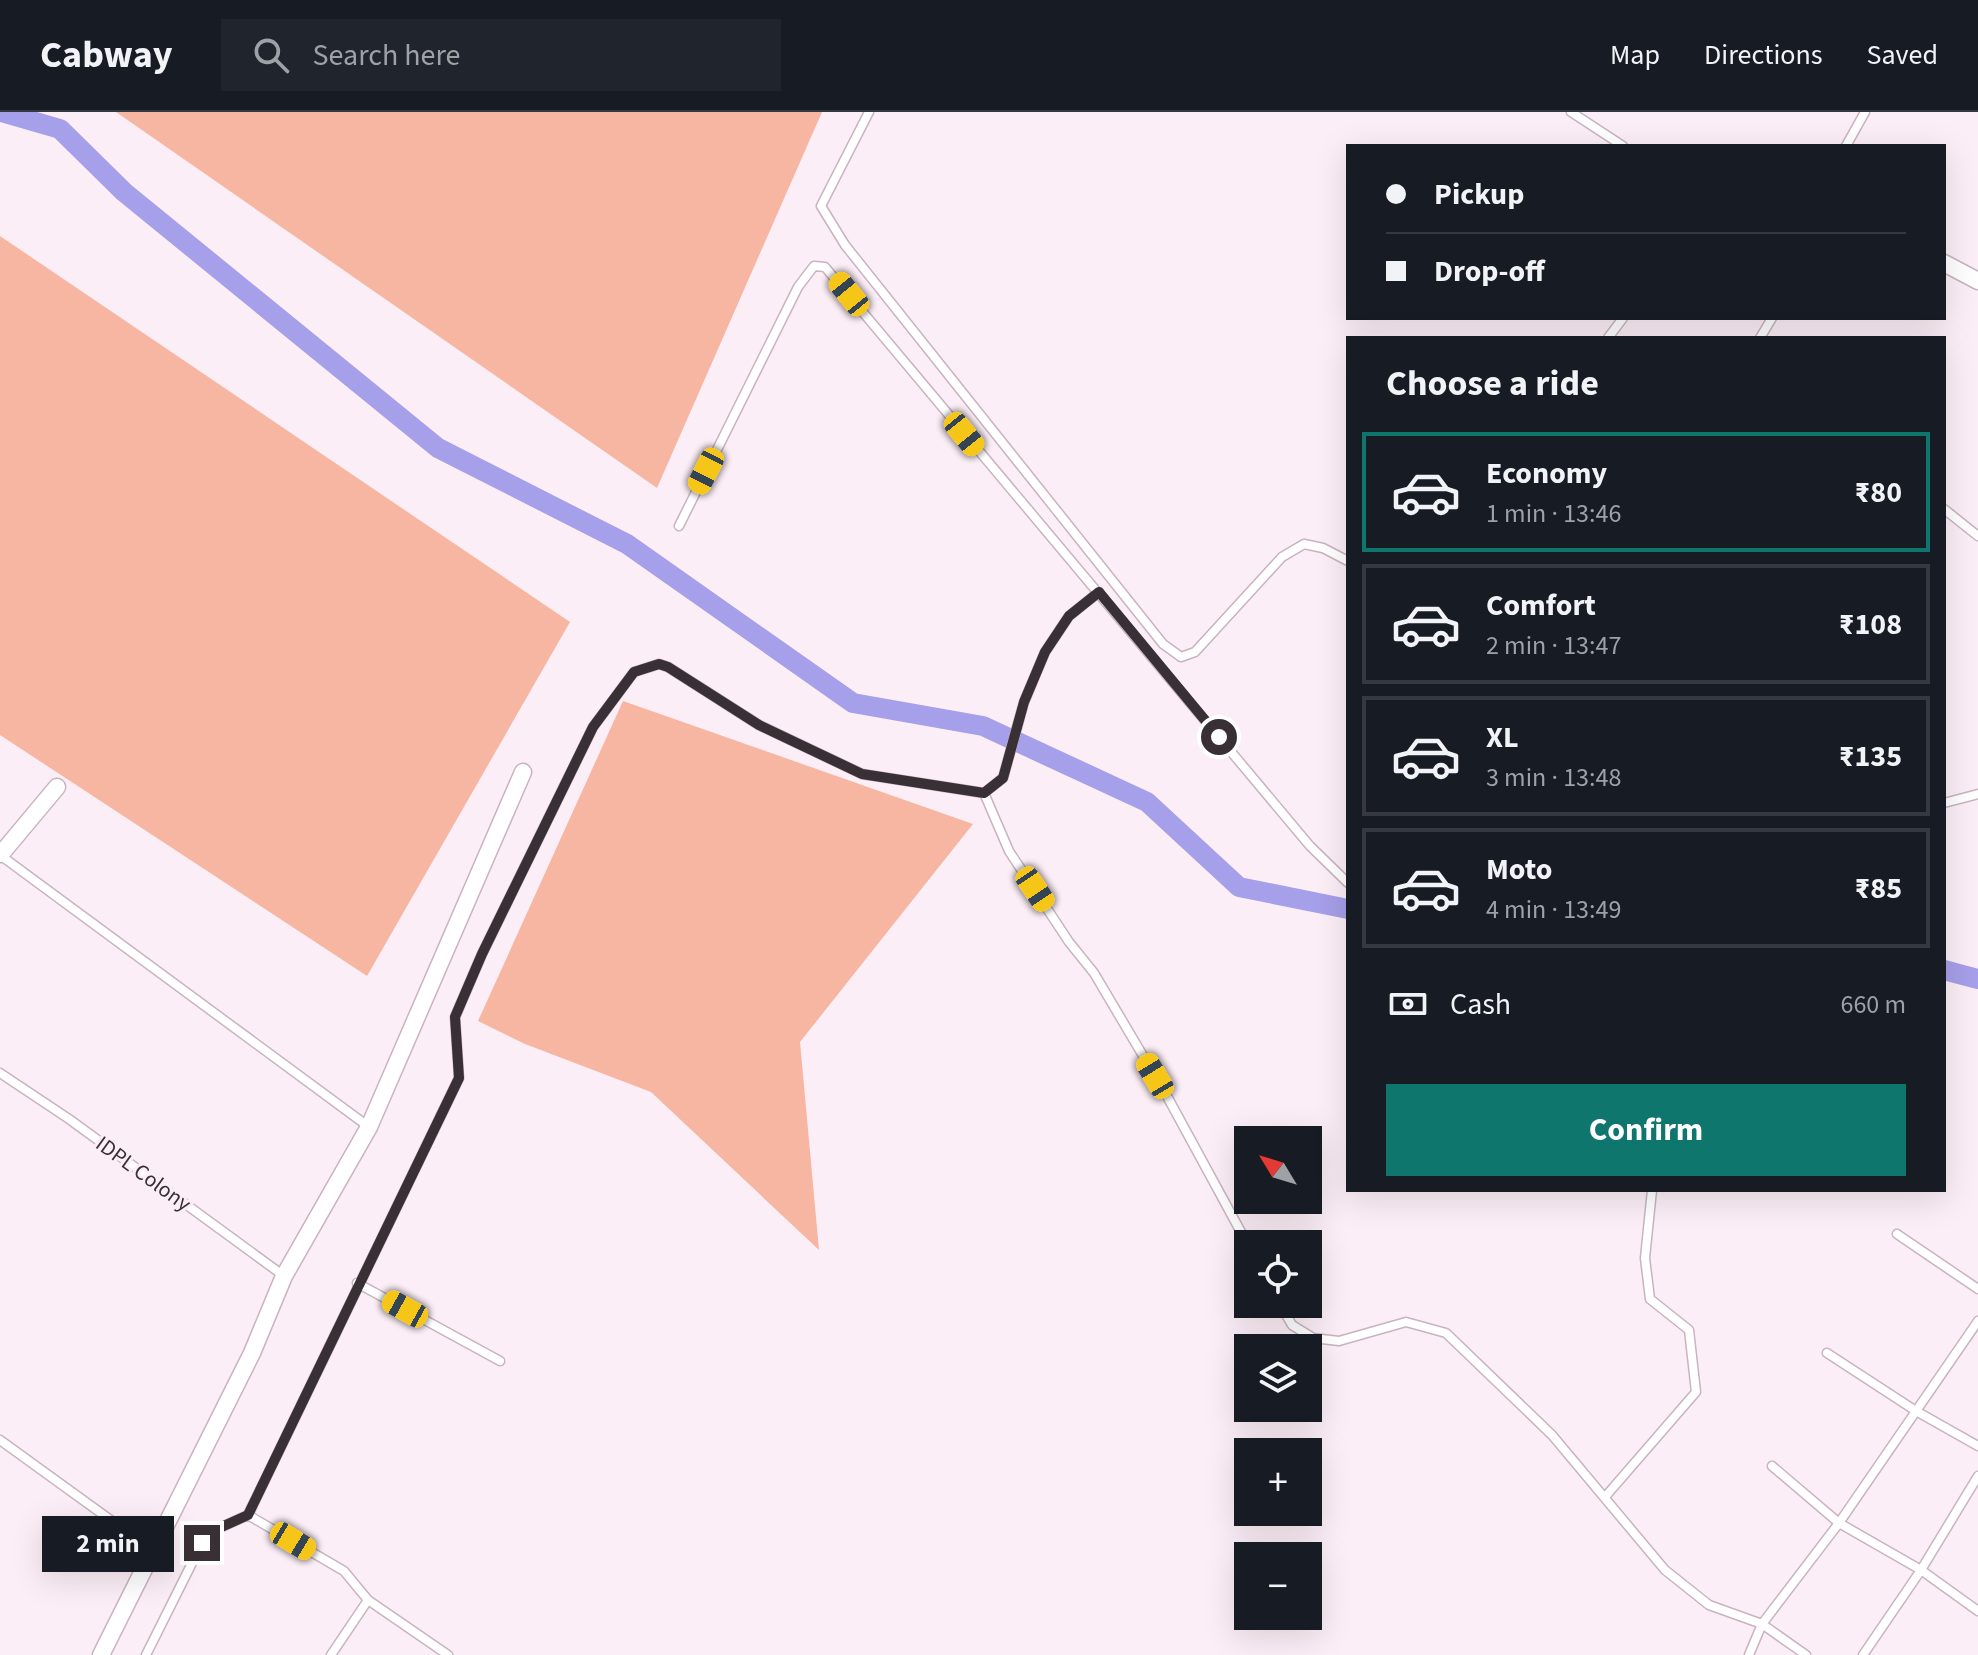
<!DOCTYPE html>
<html lang="en">
<head>
<meta charset="utf-8">
<style>
	:root { --surface:#171b24; --page:#20242c; --text:#f1f3f6; --muted:#9ea1a6; --line:#363941; --accent:#0f766e }
	body { margin:0; font-family:"Source Sans 3",sans-serif; background:var(--page); color:var(--text); height:100vh; display:flex; flex-direction:column; font-size:30px; white-space:nowrap }
	* { box-sizing:border-box; margin:0 }
	p { font-size:26px; color:var(--muted) }
	.icon { flex:none; width:44px; height:44px; fill:none; stroke:currentColor; stroke-width:2; stroke-linecap:round; stroke-linejoin:round }
	.map { position:relative; flex:1; overflow:hidden }
	.side { position:absolute; left:1346px; top:224px; width:600px; height:856px; display:flex; flex-direction:column; background:var(--surface); border-radius:0px; box-shadow:0 8px 32px #0002 }
	.side>* { flex:none }
	.hud { position:absolute; left:1346px; top:32px; width:600px; height:176px; border-radius:0px; box-shadow:0 8px 32px #0002; display:grid; align-content:center; height:176px; padding:0 40px; background:var(--surface) }
	.needle { width:52px; rotate:308deg }
	.fabs { position:absolute; left:1234px; top:1014px; display:grid; gap:16px }
	.fabs a { display:grid; place-items:center; width:88px; height:88px; border-radius:0px; background:var(--surface); box-shadow:0 8px 32px #0002; font-size:40px }
	.end { position:absolute; width:36px; height:36px; margin:-18px; border:10px solid #383035; background:#fff; box-shadow:0 0 0 4px #fff }
	.from { border-radius:50% }
	.bubble { position:absolute; height:56px; border-radius:0px; background:var(--surface); box-shadow:0 8px 32px #0002; font-size:26px; font-weight:700; line-height:56px; text-align:center }
	.car { position:absolute; width:24px; height:48px; margin:-24px -12px; border-radius:10px; box-shadow:0 0 6px 2px #0007; background:linear-gradient(#f5c518 24%,#345 0 40%,#f5c518 0 76%,#345 0 86%,#f5c518 0) }
	.hud b { display:flex; align-items:center; gap:28px; height:76px; font-size:30px }
	.hud b+b { border-top:2px solid var(--line) }
	.hud i { width:20px; height:20px; background:var(--text) }
	ul { padding:0; list-style:none }
	li { display:flex; align-items:center; gap:24px; height:120px; margin:0 16px 12px; padding:0 24px; border:4px solid var(--line); border-radius:0px }
	li div { flex:1 }
	li b { display:block; font-size:30px }
	li em { font-style:normal; font-weight:700 }
	li.selected { border-color:var(--accent) }
	li>.icon { width:72px; height:72px; stroke-width:1.5 }
	h2 { padding:0 40px; font-size:36px; line-height:96px }
	.pay { display:flex; align-items:center; gap:20px; height:88px; padding:0 40px; font-size:30px }
	.pay p { margin-inline-start:auto }
	.button { display:flex; gap:16px; margin-top:auto; padding:16px 40px }
	.button a { flex:1; height:92px; border-radius:0px; background:var(--accent); color:#fff; font-size:32px; font-weight:700; line-height:92px; text-align:center }
	header { display:flex; align-items:center; gap:48px; box-sizing:border-box; height:112px; padding:0 40px; background:var(--surface); border-bottom:2px solid var(--line) }
	header strong { font-size:38px }
	nav { display:flex; gap:44px; margin-inline-start:auto; font-size:28px }
	.search { width:560px; height:72px; background:var(--page); display:flex; align-items:center; gap:20px; box-sizing:border-box; padding:0 28px; border-radius:0px; color:var(--muted); font-size:30px }
	.map>svg:first-child { display:block }
	.green { fill:#f6b6a2 }
	.lines { fill:none; stroke-linecap:round; stroke-linejoin:round }
	.canal { stroke:#a69fe9; stroke-width:20 }
	.lane-casing { stroke:#c9b3c0; stroke-width:11 }
	.street-casing { stroke:#c9b3c0; stroke-width:19 }
	.lane { stroke:#fff; stroke-width:8 }
	.street { stroke:#fff; stroke-width:16 }
	.route { stroke:#383035; stroke-width:10 }
	.labels { text-anchor:middle; stroke-width:6; stroke-linejoin:round; paint-order:stroke }
	.street-label { font-size:22px; fill:#383035; stroke:#fceef6 }
</style>
</head>
<body>
<header>
<strong>Cabway</strong>
<div class="search"><svg class="icon" aria-label="search" viewBox="0 0 24 24"><circle cx="10" cy="10" r="6"/><path d="M15 15l6 6"/></svg>Search here</div>
<nav><a>Map</a><a>Directions</a><a>Saved</a></nav>
</header>
<div class="map">
<svg width="1978" height="1543" viewBox="0 0 1978 1543">
	<rect width="100%" height="100%" fill="#fceef6"/>
	<g class="green">
		<path d="M116 0H822L657 376Z"/>
		<path d="M0 124 570 510 367 864 0 623Z"/>
		<path d="M623 589 973 712 800 930 819 1138 651 980 525 932 478 909Z"/>
	</g>
	<g class="lines">
		<g class="canal">
			<path d="M1 0 60 17 124 80 438 336 627 432 853 591 983 614 1147 690 1239 775 1348 797"/>
			<path d="M1944 858 1978 867"/>
		</g>
		<defs>
			<g id="lane">
				<path d="M869 0 821 94 845 133 1163 532 1181 545 1195 540 1282 445 1304 432 1323 436 1348 449"/>
				<path d="M1571 0 1623 34"/>
				<path d="M1846 34 1865 0"/>
				<path d="M1608 226 1623 206"/>
				<path d="M1760 226 1772 206"/>
				<path d="M1944 397 1978 424"/>
				<path d="M679 414 798 175 814 154 825 155 1310 734 1348 771"/>
				<path d="M984 681 1009 739 1069 830 1094 861 1168 986 1248 1133"/>
				<path d="M1944 691 1978 682"/>
				<path d="M0 743 369 1015"/>
				<path d="M0 961 69 1007 284 1164"/>
				<path d="M1897 1122 1978 1177"/>
				<path d="M357 1171 500 1249"/>
				<path d="M1280 1192 1292 1213 1313 1226 1339 1229 1406 1210 1446 1221 1552 1323 1665 1458 1709 1493 1762 1512 1806 1543"/>
				<path d="M1827 1241 1916 1299 1978 1334"/>
				<path d="M0 1328 152 1438"/>
				<path d="M1772 1354 1839 1411 1921 1458 1978 1499"/>
				<path d="M1605 1385 1696 1280 1689 1218 1650 1187 1645 1146 1652 1078"/>
				<path d="M248 1403 459 966 455 905 482 842 593 615 634 560 659 552 668 555 759 613 862 662 984 681 1003 666 1024 590 1045 540 1069 504 1099 480"/>
				<path d="M146 1543 202 1431 217 1417 248 1403 344 1459 368 1488 448 1543"/>
				<path d="M331 1543 368 1488"/>
				<path d="M1749 1543 1762 1512 1839 1411 1978 1209"/>
				<path d="M1863 1543 1921 1458 1978 1364"/>
			</g>
			<g id="street">
				<path d="M1944 151 1978 169"/>
				<path d="M1 742 57 675"/>
				<path d="M101 1543 252 1241 284 1164 369 1015 523 660"/>
			</g>
		</defs>
		<use href="#lane" class="lane-casing"/>
		<use href="#street" class="street-casing"/>
		<use href="#lane" class="lane"/>
		<use href="#street" class="street"/>
	</g>
	<g class="lines">
		<path class="route" d="M202 1431 217 1417 248 1403 459 966 455 905 482 842 593 615 634 560 659 552 668 555 759 613 862 662 984 681 1003 666 1024 590 1045 540 1069 504 1099 480 1219 625"/>
	</g>
	<g class="labels">
		<g class="street-label">
			<text transform="translate(144 1061) rotate(36)" y="8">IDPL Colony</text>
		</g>
	</g>
</svg>
<div class="fabs">
<a><svg class="needle" viewBox="-14 -14 28 28"><path d="M0-13l5 13h-10z" fill="#e53935"/><path d="M0 13l5-13h-10z" fill="#9ea1a6"/></svg></a>
<a><svg class="icon" aria-label="locate" viewBox="0 0 24 24"><circle cx="12" cy="12" r="6"/><path d="M12 2v4M12 18v4M2 12h4M18 12h4"/></svg></a>
<a><svg class="icon" aria-label="layers" viewBox="0 0 24 24"><path d="M12 4l9 5-9 5-9-5zM3 14l9 5 9-5"/></svg></a>
<a>+</a>
<a>−</a>
</div>
<i class="end from" style="left:1219px;top:625px"></i>
<i class="end" style="left:202px;top:1431px"></i>
<div class="bubble" style="left:42px;top:1404px;width:132px">2 min</div>
<i class="car" style="left:849px;top:182px;rotate:321deg"></i>
<i class="car" style="left:964px;top:322px;rotate:141deg"></i>
<i class="car" style="left:706px;top:359px;rotate:207deg"></i>
<i class="car" style="left:1035px;top:777px;rotate:146deg"></i>
<i class="car" style="left:1155px;top:964px;rotate:329deg"></i>
<i class="car" style="left:405px;top:1197px;rotate:299deg"></i>
<i class="car" style="left:293px;top:1429px;rotate:121deg"></i>
<div class="hud">
<b><i class="from"></i>Pickup</b>
<b><i></i>Drop-off</b>
</div>
<section class="side">
<h2>Choose a ride</h2>
<ul>
<li class="selected"><svg class="icon" aria-label="car" viewBox="0 0 24 24"><path d="M5 17H2v-5l4-1 3-4h7l3 4 3 1v5h-3M9 17h6M6 11h13"/><circle cx="7" cy="17" r="2"/><circle cx="17" cy="17" r="2"/></svg><div><b>Economy</b><p>1 min · 13:46</p></div><em>₹80</em></li>
<li><svg class="icon" aria-label="car" viewBox="0 0 24 24"><path d="M5 17H2v-5l4-1 3-4h7l3 4 3 1v5h-3M9 17h6M6 11h13"/><circle cx="7" cy="17" r="2"/><circle cx="17" cy="17" r="2"/></svg><div><b>Comfort</b><p>2 min · 13:47</p></div><em>₹108</em></li>
<li><svg class="icon" aria-label="car" viewBox="0 0 24 24"><path d="M5 17H2v-5l4-1 3-4h7l3 4 3 1v5h-3M9 17h6M6 11h13"/><circle cx="7" cy="17" r="2"/><circle cx="17" cy="17" r="2"/></svg><div><b>XL</b><p>3 min · 13:48</p></div><em>₹135</em></li>
<li><svg class="icon" aria-label="car" viewBox="0 0 24 24"><path d="M5 17H2v-5l4-1 3-4h7l3 4 3 1v5h-3M9 17h6M6 11h13"/><circle cx="7" cy="17" r="2"/><circle cx="17" cy="17" r="2"/></svg><div><b>Moto</b><p>4 min · 13:49</p></div><em>₹85</em></li>
</ul>
<div class="pay"><svg class="icon" aria-label="cash" viewBox="0 0 24 24"><path d="M3 7h18v10H3z"/><circle cx="12" cy="12" r="2"/></svg>Cash<p>660 m</p></div>
<div class="button"><a>Confirm</a></div>
</section>
</div>
</body>
</html>
